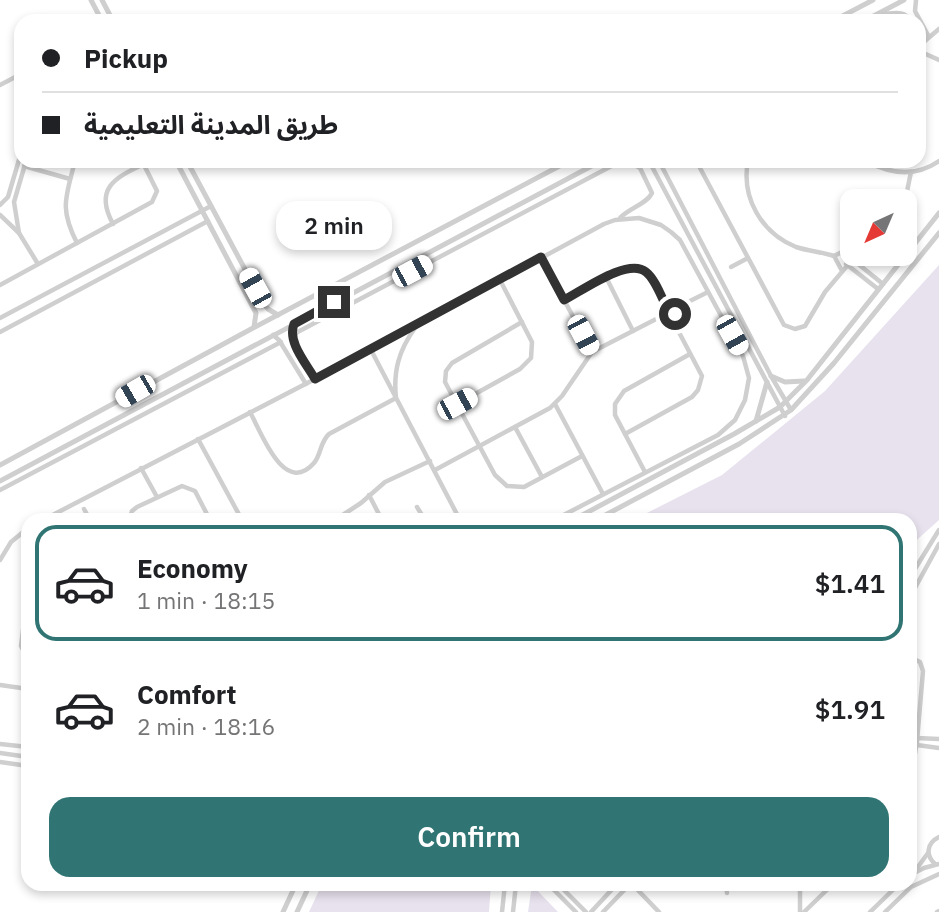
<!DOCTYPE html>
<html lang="en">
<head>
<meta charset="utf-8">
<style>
	:root { --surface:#fff; --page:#f6f6f6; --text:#202124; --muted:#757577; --line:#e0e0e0; --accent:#307574 }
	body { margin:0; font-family:"IBM Plex Sans","Noto Sans Arabic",sans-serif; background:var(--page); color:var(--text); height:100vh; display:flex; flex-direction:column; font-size:26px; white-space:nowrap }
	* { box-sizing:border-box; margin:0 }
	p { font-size:23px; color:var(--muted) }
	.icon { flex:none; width:38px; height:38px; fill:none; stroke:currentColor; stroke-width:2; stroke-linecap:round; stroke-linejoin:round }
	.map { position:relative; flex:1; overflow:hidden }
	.drawer { position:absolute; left:21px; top:513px; width:896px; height:378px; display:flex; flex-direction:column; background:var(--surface); border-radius:21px; box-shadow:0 4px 10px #0003 }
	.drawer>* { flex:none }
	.banner { position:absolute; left:14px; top:14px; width:912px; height:154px; border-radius:21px; box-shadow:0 4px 10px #0003; display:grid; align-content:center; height:154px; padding:0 28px; background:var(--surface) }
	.needle { width:46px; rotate:224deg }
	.buttons { position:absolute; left:840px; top:189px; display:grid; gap:14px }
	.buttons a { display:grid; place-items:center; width:77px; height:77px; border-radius:14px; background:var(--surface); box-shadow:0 4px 10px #0003; font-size:35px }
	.end { position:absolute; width:32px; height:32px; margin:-16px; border:9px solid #323232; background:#fff; box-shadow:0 0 0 4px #fff }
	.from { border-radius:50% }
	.bubble { position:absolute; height:49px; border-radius:21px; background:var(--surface); box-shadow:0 4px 10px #0003; font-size:23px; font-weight:600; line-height:49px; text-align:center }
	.car { position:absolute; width:21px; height:42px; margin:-21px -10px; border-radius:9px; box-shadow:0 0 5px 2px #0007; background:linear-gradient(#fff 24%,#345 0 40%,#fff 0 76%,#345 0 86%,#fff 0) }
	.banner b { display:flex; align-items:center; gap:24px; height:66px; font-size:26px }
	.banner b+b { border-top:2px solid var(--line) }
	.banner i { width:18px; height:18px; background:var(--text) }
	ul { padding:12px 0 0; list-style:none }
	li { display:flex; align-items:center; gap:21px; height:116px; margin:0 14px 10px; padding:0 14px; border:4px solid transparent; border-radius:21px }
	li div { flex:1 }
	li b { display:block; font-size:26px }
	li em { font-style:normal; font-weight:600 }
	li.current { border-color:var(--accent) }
	li>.icon { width:63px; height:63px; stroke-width:1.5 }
	.cta { display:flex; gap:14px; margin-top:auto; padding:14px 28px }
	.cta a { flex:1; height:80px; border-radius:21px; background:var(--accent); color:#fff; font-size:28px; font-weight:600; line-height:80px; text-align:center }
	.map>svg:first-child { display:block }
	.green { fill:#e8e2ee }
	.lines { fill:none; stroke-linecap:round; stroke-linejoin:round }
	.minor { stroke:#cfcfcf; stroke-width:4.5 }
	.tertiary { stroke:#cfcfcf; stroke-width:5 }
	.route { stroke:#323232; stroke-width:9 }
</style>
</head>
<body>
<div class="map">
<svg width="939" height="912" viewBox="0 0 939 912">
	<rect width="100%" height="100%" fill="#fff"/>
	<g class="green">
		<path d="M939 265V520L910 546V520H633L722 475 825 391Z"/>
		<path d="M322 884H491L489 912H309Z"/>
		<path d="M532 885 558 912H528Z"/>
	</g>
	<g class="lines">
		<g class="minor">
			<path d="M916 0 915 11 929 37"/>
			<path d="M878 14C891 15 903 8 911 21"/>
			<path d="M919 46 939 29"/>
			<path d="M919 51 939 60"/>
			<path d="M0 85 21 74"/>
			<path d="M75 161C66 197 59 208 77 243"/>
			<path d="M649 161 785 416"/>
			<path d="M659 161 771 376 791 410"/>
			<path d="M699 161 700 168 784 325 795 329 805 326 825 292 857 254"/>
			<path d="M748 161C741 197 761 233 796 247 808 251 822 252 834 256L841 269"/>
			<path d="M866 161C890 174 916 177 939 161"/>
			<path d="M24 166 70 179"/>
			<path d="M905 201 911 172"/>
			<path d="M0 205 8 197 21 153"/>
			<path d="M0 215 19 233 38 264"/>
			<path d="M620 218C629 208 647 204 652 193L640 168 628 161"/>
			<path d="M113 224C94 189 114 178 144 164"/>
			<path d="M19 233 14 202 26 161"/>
			<path d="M834 256 842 252 852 251"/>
			<path d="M541 257 592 352"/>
			<path d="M852 259 883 284"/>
			<path d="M846 264 878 289"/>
			<path d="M731 267 748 258"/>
			<path d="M606 277 633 331"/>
			<path d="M0 285 152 202 157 191 142 161"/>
			<path d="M564 300 606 277 631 267 648 273 666 307"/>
			<circle cx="668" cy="313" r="7"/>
			<path d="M674 309 708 292"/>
			<path d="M0 318 211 206"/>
			<path d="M522 322 452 363 446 371 445 382 495 475 507 486 524 487 582 456"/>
			<path d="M294 324C287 342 306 363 315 379"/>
			<path d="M0 332 208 221"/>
			<path d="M273 335 279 340 306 384"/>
			<path d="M292 335 621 161"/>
			<path d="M371 350 460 520"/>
			<path d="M457 404 520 369 531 358 532 342 500 280"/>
			<path d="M555 404 603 494"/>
			<path d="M250 412C261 432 284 497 314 463 321 455 320 442 329 434L396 398C393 371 399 350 415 328"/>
			<path d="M515 427 542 477"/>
			<path d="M625 434 692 397 698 390 702 376 672 319"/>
			<path d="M198 439 242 520"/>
			<path d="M141 468 157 497"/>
			<path d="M435 470 550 408 562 396 592 352 662 316"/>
			<path d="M645 472 615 415V404L624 391 690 354"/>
			<path d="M0 490 281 342"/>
			<path d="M369 495 382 520"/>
			<path d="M417 507 425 520"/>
			<path d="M84 509 90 520"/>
			<path d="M43 520 371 350 604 224 615 220 639 218 661 225 671 232 680 240 743 356 749 378 745 400 735 420 718 435 554 520"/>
			<path d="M129 520 132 511 137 507 182 486 195 491 210 520"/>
			<path d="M335 520 361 503 385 482 430 461"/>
			<path d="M0 560 11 542 28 528"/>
			<path d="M910 577 939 530"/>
			<path d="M28 590 21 646 28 659"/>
			<path d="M910 597 939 544"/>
			<path d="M910 657 920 662 923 671 917 741 910 785"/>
			<path d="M0 685 28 689"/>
			<path d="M917 738 939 739"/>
			<path d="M910 741H917"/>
			<path d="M0 744 28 747"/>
			<path d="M917 745 939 748"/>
			<path d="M0 753 28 757"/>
			<path d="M0 762 28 766"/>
			<path d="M935 864C925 855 927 843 939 837"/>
			<path d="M915 871 928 853"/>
			<path d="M910 875 924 868 939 864"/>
			<path d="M548 884 576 912"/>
			<path d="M558 884 586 912"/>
			<path d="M632 884 659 912"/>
			<path d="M726 884 727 893"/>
			<path d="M502 912 505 884"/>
			<path d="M513 912 516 884"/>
			<path d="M591 912 617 884"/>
			<path d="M603 912 630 884"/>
			<path d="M800 912V884"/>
			<path d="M804 912 833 884"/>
			<path d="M870 912 899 884"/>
			<path d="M885 912 911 887 939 874"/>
			<path d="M937 912 939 911"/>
		</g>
		<g class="tertiary">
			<path d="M91 0 102 21"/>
			<path d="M102 0 113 21"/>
			<path d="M833 21 873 0"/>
			<path d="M864 21 904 0"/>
			<path d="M176 161 256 313 254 327"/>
			<path d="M187 161 263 303 268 309 278 315"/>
			<path d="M771 376 785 382 804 381"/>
			<path d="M756 421 767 382"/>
			<path d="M0 465 253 328 569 161"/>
			<path d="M0 481 601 161"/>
			<path d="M573 520 734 434 780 407 807 380 939 213"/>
			<path d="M596 520 739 444 791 410 834 363 939 233"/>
			<path d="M283 912 296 884"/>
			<path d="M297 912 310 884"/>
		</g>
	</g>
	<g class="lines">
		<path class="route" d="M334 302 294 324C287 342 306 363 315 379L541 257 564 300C582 291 628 257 646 272 655 279 661 296 666 306L673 308 675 314"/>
	</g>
</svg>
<div class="buttons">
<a><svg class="needle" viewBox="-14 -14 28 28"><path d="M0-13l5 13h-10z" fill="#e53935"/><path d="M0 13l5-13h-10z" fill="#757577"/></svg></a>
</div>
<i class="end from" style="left:675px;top:314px"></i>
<i class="end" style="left:334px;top:302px"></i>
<div class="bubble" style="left:276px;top:201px;width:116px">2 min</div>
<i class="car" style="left:412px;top:271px;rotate:62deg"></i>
<i class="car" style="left:255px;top:288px;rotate:331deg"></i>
<i class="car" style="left:583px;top:335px;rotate:152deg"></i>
<i class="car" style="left:732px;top:335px;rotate:151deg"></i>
<i class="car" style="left:135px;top:391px;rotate:240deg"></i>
<i class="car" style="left:457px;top:404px;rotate:62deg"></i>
<div class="banner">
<b><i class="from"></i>Pickup</b>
<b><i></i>طريق المدينة التعليمية</b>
</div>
<section class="drawer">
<ul>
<li class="current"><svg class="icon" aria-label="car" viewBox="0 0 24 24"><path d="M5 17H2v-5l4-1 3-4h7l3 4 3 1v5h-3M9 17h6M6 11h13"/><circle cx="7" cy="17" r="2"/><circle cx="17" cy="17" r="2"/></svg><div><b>Economy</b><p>1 min · 18:15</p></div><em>$1.41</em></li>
<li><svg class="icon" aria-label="car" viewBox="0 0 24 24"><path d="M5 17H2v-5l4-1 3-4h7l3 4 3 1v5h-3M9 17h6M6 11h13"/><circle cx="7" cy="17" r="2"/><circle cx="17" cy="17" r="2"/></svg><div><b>Comfort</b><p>2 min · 18:16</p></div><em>$1.91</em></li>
</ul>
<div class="cta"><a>Confirm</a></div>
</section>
</div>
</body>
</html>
